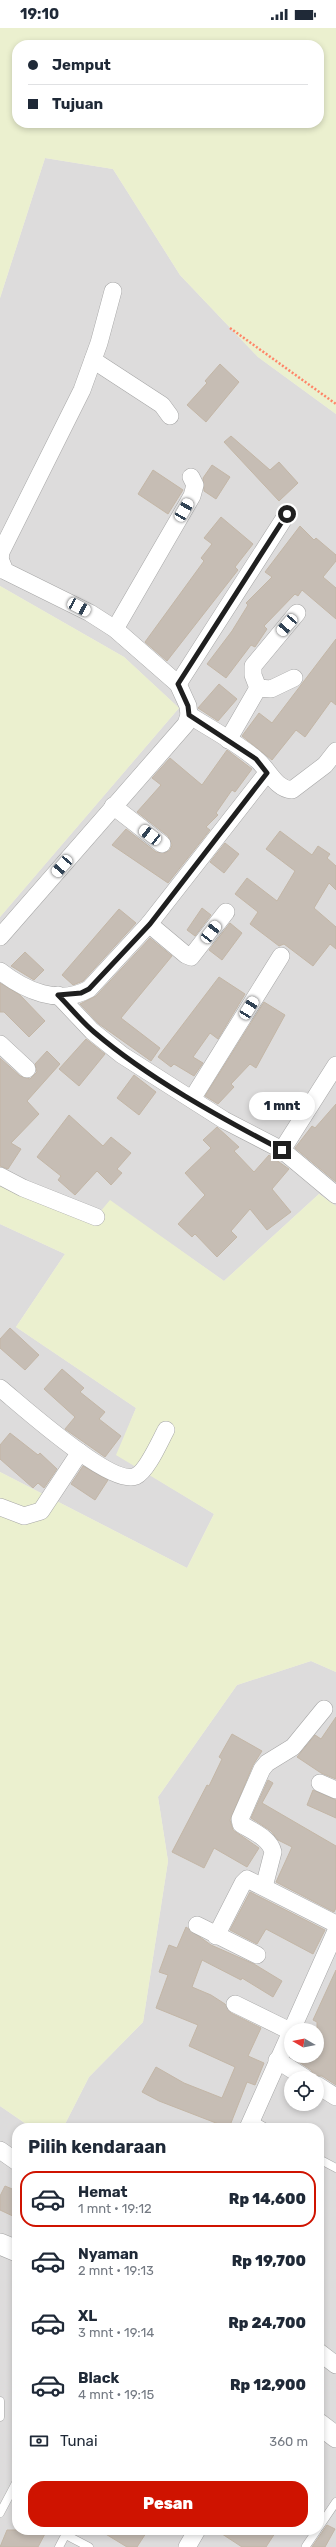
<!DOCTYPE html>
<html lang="id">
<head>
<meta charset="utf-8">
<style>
	:root { --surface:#fff; --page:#f6f6f7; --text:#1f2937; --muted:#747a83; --line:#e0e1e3; --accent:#cf1300 }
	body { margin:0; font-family:Rubik,sans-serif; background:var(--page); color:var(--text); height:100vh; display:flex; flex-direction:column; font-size:15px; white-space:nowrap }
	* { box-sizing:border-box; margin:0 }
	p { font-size:13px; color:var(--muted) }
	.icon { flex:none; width:22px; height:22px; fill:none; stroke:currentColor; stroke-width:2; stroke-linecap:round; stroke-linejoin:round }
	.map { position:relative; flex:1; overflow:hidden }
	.panel { position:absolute; left:12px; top:2095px; width:312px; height:412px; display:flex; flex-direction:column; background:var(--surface); border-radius:16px; box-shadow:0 2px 6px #0003 }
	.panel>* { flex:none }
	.hud { position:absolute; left:12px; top:12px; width:312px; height:88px; border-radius:16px; box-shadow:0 2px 6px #0003; display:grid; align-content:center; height:88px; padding:0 16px; background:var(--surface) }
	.needle { width:26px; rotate:279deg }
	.fabs { position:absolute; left:284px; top:1995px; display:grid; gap:8px }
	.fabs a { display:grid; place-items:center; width:40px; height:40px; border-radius:50%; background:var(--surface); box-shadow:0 2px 6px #0003; font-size:20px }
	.end { position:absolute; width:18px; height:18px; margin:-9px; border:5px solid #1f1f1f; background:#fff; box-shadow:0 0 0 2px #fff }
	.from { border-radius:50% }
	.bubble { position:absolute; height:28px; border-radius:14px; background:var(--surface); box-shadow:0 2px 6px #0003; font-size:13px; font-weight:800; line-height:28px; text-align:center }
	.car { position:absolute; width:12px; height:24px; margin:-12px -6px; border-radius:5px; box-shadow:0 0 3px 1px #0007; background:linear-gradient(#fff 24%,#345 0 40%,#fff 0 76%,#345 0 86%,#fff 0) }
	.hud b { display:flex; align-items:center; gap:14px; height:38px; font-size:15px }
	.hud b+b { border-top:1px solid var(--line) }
	.hud i { width:10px; height:10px; background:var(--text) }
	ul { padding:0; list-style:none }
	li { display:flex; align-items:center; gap:12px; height:56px; margin:0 8px 6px; padding:0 8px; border:2px solid transparent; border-radius:16px }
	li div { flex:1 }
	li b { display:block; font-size:15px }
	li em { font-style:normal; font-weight:800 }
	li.selected { border-color:var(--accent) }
	li>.icon { width:36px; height:36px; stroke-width:1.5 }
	h2 { padding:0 16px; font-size:18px; line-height:48px }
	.pay { display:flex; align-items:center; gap:10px; height:44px; padding:0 16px; font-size:15px }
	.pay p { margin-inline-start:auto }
	.primary-button { display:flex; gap:8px; margin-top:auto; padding:8px 16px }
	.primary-button a { flex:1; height:46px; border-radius:16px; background:var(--accent); color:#fff; font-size:16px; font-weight:800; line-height:46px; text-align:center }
	.status { display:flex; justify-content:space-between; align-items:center; height:28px; padding:0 20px; background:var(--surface); direction:ltr }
	.status svg { height:11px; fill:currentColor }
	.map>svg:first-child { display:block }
	.residential { fill:#dddcdc; fill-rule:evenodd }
	.farmland { fill:#ebf0cf; fill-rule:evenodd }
	.building { fill:#c6bdb4; stroke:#c3b6a6 }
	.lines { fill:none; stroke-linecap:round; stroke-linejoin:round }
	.service-casing { stroke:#a6a6a6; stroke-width:9 }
	.minor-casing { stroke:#a6a6a6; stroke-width:18 }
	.tertiary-casing { stroke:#a6a6a6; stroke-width:22 }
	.path { stroke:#ff8568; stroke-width:2.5; stroke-dasharray:2 2; stroke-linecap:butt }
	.service { stroke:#fff; stroke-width:8 }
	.minor { stroke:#fff; stroke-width:17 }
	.tertiary { stroke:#fff; stroke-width:21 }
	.route { stroke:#1f1f1f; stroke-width:5 }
</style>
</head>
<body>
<div class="status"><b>19:10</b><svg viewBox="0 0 49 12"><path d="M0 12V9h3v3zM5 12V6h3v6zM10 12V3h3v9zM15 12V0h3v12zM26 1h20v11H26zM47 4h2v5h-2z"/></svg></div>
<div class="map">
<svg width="336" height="2519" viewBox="0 0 336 2519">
	<rect width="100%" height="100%" fill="#f1eee5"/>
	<g class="residential">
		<path d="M45 130 113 141 180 247 258 329 336 386V1178L319 1166 224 1253 110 1173 90 1196 0 1152V889L179 680 124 629 0 558V270Z"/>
		<path d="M0 1196 65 1226 16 1299 136 1380 117 1427 214 1486 187 1540 0 1444Z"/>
		<path d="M311 1633 336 1644V2519H0V2078L32 2100H17V2502H319V2100H63L89 2049 143 1994 168 1833 158 1769 237 1657ZM291 2002H317V2028H291ZM291 2050H317V2076H291Z"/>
	</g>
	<g class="farmland">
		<path d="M0 0H336V386L258 329 180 247 113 141 45 130 0 270ZM17 17H319V95H17Z"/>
		<path d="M0 558 124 629 179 680 0 889Z"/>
		<path d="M0 1152 90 1196 110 1172 224 1253 319 1166 336 1178V1644L311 1633 237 1657 158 1769 168 1833 143 1994 89 2049 63 2100H32L0 2078V1444L187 1540 214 1486 116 1427 136 1380 16 1299 65 1226 0 1196Z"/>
	</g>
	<g class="building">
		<path d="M220 336 239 354 206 394 187 377 207 355 205 353Z"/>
		<path d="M231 408 270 442 279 434 298 455 279 473 224 414Z"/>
		<path d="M212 437 230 449 216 471 204 463 203 450Z"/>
		<path d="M153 442 183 462 168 486 138 466Z"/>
		<path d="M221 489 253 516 235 539 238 542 167 633 145 614 204 533 201 530 212 516 204 510Z"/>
		<path d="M300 498 314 512 316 510 336 527V533L323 549 336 560V591L302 562 298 568 295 566 264 598 267 601 255 619 251 617 226 650 207 636 232 603 248 577 246 575 272 549 265 544Z"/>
		<path d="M336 611V677L331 673 305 709 296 702 272 732 242 708 259 685 272 695Z"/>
		<path d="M219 656 237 671 218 693 198 680Z"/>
		<path d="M227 722 252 741 235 764 232 762 216 785 218 787 206 799 210 802 168 855 112 817 126 801 156 824 165 825 170 822 172 817 168 808 137 784 161 757 152 750 170 730 202 757Z"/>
		<path d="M280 803 312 827 318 818 330 826 327 830 336 838V862L329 855 314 880 336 899V921L330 916 313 938 284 916 279 918 250 896 258 884 235 866 247 850 277 873 295 843 266 821Z"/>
		<path d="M225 815 239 826 224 845 210 834Z"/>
		<path d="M202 880 211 887 195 908 187 902Z"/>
		<path d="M119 881 136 895 83 953 73 957 62 947Z"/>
		<path d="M230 895 242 905 222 932 209 922Z"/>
		<path d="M150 910 172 928 121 990 160 1020 151 1033 99 996 80 976 96 968Z"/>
		<path d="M25 924 44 942 34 952 11 938Z"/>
		<path d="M219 949 245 966 218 1011 210 1005 193 1029 203 1035 194 1048 174 1036 171 1039 158 1029Z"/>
		<path d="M0 955 20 967 45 993 29 1009 4 984H0Z"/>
		<path d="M264 974 285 987 256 1040 250 1036 231 1056 234 1059 218 1076 205 1068Z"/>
		<path d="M86 1011 105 1026 79 1058 59 1041Z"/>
		<path d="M47 1023 60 1036 27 1073 39 1086 11 1115 21 1121 8 1141 0 1138V1030L20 1048 30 1051 37 1044 35 1036Z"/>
		<path d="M134 1047 156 1064 139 1087 117 1070Z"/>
		<path d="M336 1076V1154L295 1120 312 1098 315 1100Z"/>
		<path d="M69 1087 103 1118 111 1109 131 1125 117 1141 122 1145 111 1157 97 1143 75 1167 58 1152 61 1148 37 1129Z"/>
		<path d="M217 1099 239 1119 234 1123 254 1144 269 1127 289 1141 272 1161 291 1184 267 1202 250 1181 231 1203 237 1209 217 1229 195 1206 192 1209 178 1196 205 1167 185 1145 211 1120 203 1112Z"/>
		<path d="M10 1300 39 1327 25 1342 0 1320V1311Z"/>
		<path d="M62 1341 84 1360 80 1364 105 1384 99 1391 121 1408 105 1429 65 1401 75 1389 44 1361Z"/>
		<path d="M10 1405 38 1427 40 1425 57 1441 44 1460 38 1455 33 1460 0 1431V1417Z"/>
		<path d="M83 1438 108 1452 95 1472 71 1456Z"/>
		<path d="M336 1689V1751L321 1745 297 1729 315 1707 321 1711Z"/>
		<path d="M232 1706 262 1723 253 1737 230 1792 233 1802 259 1820 247 1839 214 1820 204 1840 172 1824 207 1757 209 1758 222 1731 219 1729Z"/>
		<path d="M268 1752 273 1755 262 1775 336 1818V1880L334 1884 276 1854 292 1819 278 1812 271 1803 251 1790Z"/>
		<path d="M313 1762 336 1772V1790L307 1777Z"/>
		<path d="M250 1864 325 1902 313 1926 266 1901 257 1916 230 1902Z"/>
		<path d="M186 1899 211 1917 254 1936 282 1953 273 1969 242 1950 241 1952 202 1932 192 1959 211 1967 225 1976 231 1985 261 2000 248 2028 264 2035 255 2057 247 2054 229 2100 159 2073 142 2064 156 2039 184 2055 222 2070 235 2039 189 2018 198 1997 156 1980 168 1947 159 1944 169 1917 177 1920Z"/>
		<path d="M336 1942V2057L322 2048H314L311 2042 299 2034 303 2028H317V1994L313 1992Z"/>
		<path d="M5 2158 17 2163V2190L0 2182V2168Z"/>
		<path d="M327 2497 335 2501 325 2519H312Z"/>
		<path d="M7 2502H47L38 2519H0Z"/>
		<path d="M99 2502H148L137 2519H127Z"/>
		<path d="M216 2502H277L266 2519H242Z"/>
	</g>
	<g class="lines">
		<defs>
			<g id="service">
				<path d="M252 2092 266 2100"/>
				<path d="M319 2131 336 2140"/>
				<path d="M0 2373V2389"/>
				<path d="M0 2485 17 2453"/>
				<path d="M319 2499 336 2474"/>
				<path d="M66 2507 89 2519"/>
				<path d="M306 2518 317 2502"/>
				<path d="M59 2519 68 2502"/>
			</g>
			<g id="minor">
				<path d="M93 332 162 377 170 388"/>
				<path d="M0 531 5 543 90 585 115 601 178 656 188 678 189 687 186 696 0 909"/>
				<path d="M0 531 1 524 82 362 99 315 113 263"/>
				<path d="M115 601 192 468 195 457 191 449"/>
				<path d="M178 656 287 486"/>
				<path d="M258 660 253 647V638L297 585"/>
				<path d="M189 687C211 701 236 714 256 731 268 740 275 761 292 762L325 737 336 723"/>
				<path d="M228 712 258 660 271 661 294 650"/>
				<path d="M113 778 162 816"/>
				<path d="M149 896 186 927 191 929 226 884"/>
				<path d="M0 943C24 962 59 978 89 961L149 896 267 745"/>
				<path d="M58 967 92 1003 122 1027 224 1092 282 1122 336 1167"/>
				<path d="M0 1016 27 1041"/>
				<path d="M192 1071 281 928"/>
				<path d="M282 1122 336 1037"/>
				<path d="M0 1148 23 1160 96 1189"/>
				<path d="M0 1360C21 1377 111 1459 136 1448 147 1443 160 1413 166 1402"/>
				<path d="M0 1479 24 1488 41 1483 80 1424"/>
				<path d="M320 1755 336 1762"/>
				<path d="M264 1859 273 1824C270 1810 252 1803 241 1796L240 1791 262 1741 267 1735 293 1719 324 1681"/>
				<path d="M197 1897 257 1927"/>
				<path d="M216 1908 243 1855 247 1851 336 1896"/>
				<path d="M235 1976 290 2003"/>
				<path d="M277 2032 305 2050"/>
				<path d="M317 2057 336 2069"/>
				<path d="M248 2100 336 1903"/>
				<path d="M0 2122 17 2134"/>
				<path d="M319 2324 336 2337"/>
				<path d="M187 2519 197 2502"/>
			</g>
			<g id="tertiary">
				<path d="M0 2216 17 2223"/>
				<path d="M319 2396 336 2409"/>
			</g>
		</defs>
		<use href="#service" class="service-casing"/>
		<use href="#minor" class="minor-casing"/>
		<use href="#tertiary" class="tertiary-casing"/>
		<path class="path" d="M230 300 336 376"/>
		<use href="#service" class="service"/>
		<use href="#minor" class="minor"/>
		<use href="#tertiary" class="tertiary"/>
	</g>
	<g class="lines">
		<path class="route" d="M282 1122C219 1089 148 1050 94 1004 81 993 70 979 58 967L81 965 89 961 150 896 267 745 256 731 189 687 188 678 178 656 287 486"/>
	</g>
</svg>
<div class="fabs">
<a><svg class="needle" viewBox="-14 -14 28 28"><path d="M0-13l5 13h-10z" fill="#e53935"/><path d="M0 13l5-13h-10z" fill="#747a83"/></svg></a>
<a><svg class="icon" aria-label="locate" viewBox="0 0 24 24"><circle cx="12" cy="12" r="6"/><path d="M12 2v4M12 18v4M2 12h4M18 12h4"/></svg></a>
</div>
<i class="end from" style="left:287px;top:486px"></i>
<i class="end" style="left:282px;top:1122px"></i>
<div class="bubble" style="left:249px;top:1064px;width:66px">1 mnt</div>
<i class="car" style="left:184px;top:482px;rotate:30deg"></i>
<i class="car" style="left:79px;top:579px;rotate:118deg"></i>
<i class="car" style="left:287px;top:597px;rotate:221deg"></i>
<i class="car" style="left:150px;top:807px;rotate:308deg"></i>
<i class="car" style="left:62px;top:838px;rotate:221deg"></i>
<i class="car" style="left:211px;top:904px;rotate:38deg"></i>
<i class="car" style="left:249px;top:980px;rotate:32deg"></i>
<div class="hud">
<b><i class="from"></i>Jemput</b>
<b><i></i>Tujuan</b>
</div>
<section class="panel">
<h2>Pilih kendaraan</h2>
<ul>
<li class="selected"><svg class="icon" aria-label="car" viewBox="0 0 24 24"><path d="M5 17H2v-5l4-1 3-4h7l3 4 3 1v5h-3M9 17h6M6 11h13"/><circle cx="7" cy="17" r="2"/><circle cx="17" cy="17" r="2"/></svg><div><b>Hemat</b><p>1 mnt · 19:12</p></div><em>Rp 14,600</em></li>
<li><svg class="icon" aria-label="car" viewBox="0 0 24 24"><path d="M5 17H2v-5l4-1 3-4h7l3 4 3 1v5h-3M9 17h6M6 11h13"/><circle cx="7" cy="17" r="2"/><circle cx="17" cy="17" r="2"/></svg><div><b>Nyaman</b><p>2 mnt · 19:13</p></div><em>Rp 19,700</em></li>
<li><svg class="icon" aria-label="car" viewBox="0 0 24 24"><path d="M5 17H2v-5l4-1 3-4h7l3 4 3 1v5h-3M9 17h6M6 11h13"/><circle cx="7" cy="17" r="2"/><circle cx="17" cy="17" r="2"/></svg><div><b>XL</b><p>3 mnt · 19:14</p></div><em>Rp 24,700</em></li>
<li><svg class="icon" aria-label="car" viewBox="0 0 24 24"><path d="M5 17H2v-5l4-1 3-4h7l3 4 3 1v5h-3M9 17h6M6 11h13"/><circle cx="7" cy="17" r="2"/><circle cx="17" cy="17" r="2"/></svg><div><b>Black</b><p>4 mnt · 19:15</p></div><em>Rp 12,900</em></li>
</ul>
<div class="pay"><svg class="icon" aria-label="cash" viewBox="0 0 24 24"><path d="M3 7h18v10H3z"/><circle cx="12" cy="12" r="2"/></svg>Tunai<p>360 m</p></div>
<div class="primary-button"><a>Pesan</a></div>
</section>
</div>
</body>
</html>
